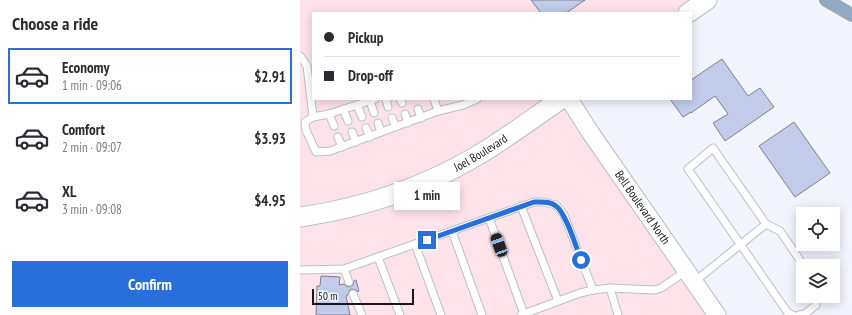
<!DOCTYPE html>
<html lang="en">
<head>
<meta charset="utf-8">
<style>
	:root { --surface:#fff; --page:#f7f7f7; --text:#2b2b33; --muted:#7c7c81; --line:#e1e1e2; --accent:#296fdc }
	body { margin:0; font-family:"PT Sans Narrow",sans-serif; background:var(--page); color:var(--text); height:100vh; display:flex; flex-direction:column; font-size:15px; white-space:nowrap }
	* { box-sizing:border-box; margin:0 }
	p { font-size:13px; color:var(--muted) }
	.icon { flex:none; width:22px; height:22px; fill:none; stroke:currentColor; stroke-width:2; stroke-linecap:round; stroke-linejoin:round }
	.map { position:relative; flex:1; overflow:hidden }
	.details { display:flex; flex-direction:column; background:var(--surface); width:300px }
	.details>* { flex:none }
	.top-card { position:absolute; left:12px; top:12px; width:380px; height:88px; border-radius:0px; box-shadow:0 2px 10px #0003; display:grid; align-content:center; height:88px; padding:0 12px; background:var(--surface) }
	.fabs { position:absolute; left:496px; top:207px; display:grid; gap:8px }
	.fabs a { display:grid; place-items:center; width:44px; height:44px; border-radius:0px; background:var(--surface); box-shadow:0 2px 10px #0003; font-size:20px }
	.scale { position:absolute; left:12px; bottom:10px; width:102px; box-sizing:border-box; padding-left:4px; border:2px solid #17181c; border-top:0; font-size:11px; line-height:14px; white-space:nowrap; color:#17181c; -webkit-text-stroke:3px #f2f5fd; paint-order:stroke }
	.end { position:absolute; width:18px; height:18px; margin:-9px; border:5px solid #296fdc; background:#fff; box-shadow:0 0 0 2px #fff }
	.from { border-radius:50% }
	.bubble { position:absolute; height:28px; border-radius:0px; background:var(--surface); box-shadow:0 2px 10px #0003; font-size:13px; font-weight:700; line-height:28px; text-align:center }
	.car { position:absolute; width:12px; height:24px; margin:-12px -6px; border-radius:5px; box-shadow:0 0 3px 1px #0007; background:linear-gradient(#222 24%,#8ab4d8 0 40%,#222 0 76%,#8ab4d8 0 86%,#222 0) }
	.top-card b { display:flex; align-items:center; gap:14px; height:38px; font-size:15px }
	.top-card b+b { border-top:1px solid var(--line) }
	.top-card i { width:10px; height:10px; background:var(--text) }
	ul { padding:0; list-style:none }
	li { display:flex; align-items:center; gap:12px; height:56px; margin:0 8px 6px; padding:0 4px; border:2px solid transparent; border-radius:0px }
	li div { flex:1 }
	li b { display:block; font-size:15px }
	li em { font-style:normal; font-weight:700 }
	li.selected { border-color:var(--accent) }
	li>.icon { width:36px; height:36px; stroke-width:1.5 }
	h2 { padding:0 12px; font-size:18px; line-height:48px }
	.button { display:flex; gap:8px; margin-top:auto; padding:8px 12px }
	.button a { flex:1; height:46px; border-radius:0px; background:var(--accent); color:#fff; font-size:16px; font-weight:700; line-height:46px; text-align:center }
	main { display:flex; flex:1; min-height:0 }
	.map>svg:first-child { display:block }
	.commercial { fill:#fee4ea }
	.lines { fill:none; stroke-linecap:round; stroke-linejoin:round }
	.canal { stroke:#93a9c2; stroke-width:14 }
	.building { fill:#c2cbea; stroke:#7f828b }
	.service-casing { stroke:#bbbfc9; stroke-width:9 }
	.tertiary-casing { stroke:#bbbfc9; stroke-width:19 }
	.secondary-casing { stroke:#bbbfc9; stroke-width:21 }
	.service { stroke:#fff; stroke-width:7 }
	.tertiary { stroke:#fff; stroke-width:17 }
	.secondary { stroke:#fff; stroke-width:19 }
	.route { stroke:#296fdc; stroke-width:5 }
	.labels { text-anchor:middle; stroke-width:4; stroke-linejoin:round; paint-order:stroke }
	.street-label { font-size:12px; fill:#17181c; stroke:#f2f5fd }
</style>
</head>
<body>
<main>
<section class="details">
<h2>Choose a ride</h2>
<ul>
<li class="selected"><svg class="icon" aria-label="car" viewBox="0 0 24 24"><path d="M5 17H2v-5l4-1 3-4h7l3 4 3 1v5h-3M9 17h6M6 11h13"/><circle cx="7" cy="17" r="2"/><circle cx="17" cy="17" r="2"/></svg><div><b>Economy</b><p>1 min · 09:06</p></div><em>$2.91</em></li>
<li><svg class="icon" aria-label="car" viewBox="0 0 24 24"><path d="M5 17H2v-5l4-1 3-4h7l3 4 3 1v5h-3M9 17h6M6 11h13"/><circle cx="7" cy="17" r="2"/><circle cx="17" cy="17" r="2"/></svg><div><b>Comfort</b><p>2 min · 09:07</p></div><em>$3.93</em></li>
<li><svg class="icon" aria-label="car" viewBox="0 0 24 24"><path d="M5 17H2v-5l4-1 3-4h7l3 4 3 1v5h-3M9 17h6M6 11h13"/><circle cx="7" cy="17" r="2"/><circle cx="17" cy="17" r="2"/></svg><div><b>XL</b><p>3 min · 09:08</p></div><em>$4.95</em></li>
</ul>
<div class="button"><a>Confirm</a></div>
</section>
<div class="map">
<svg width="552" height="315" viewBox="0 0 552 315">
	<rect width="100%" height="100%" fill="#f2f5fd"/>
	<g class="commercial">
		<path d="M0 0H393L374 13H13V99H247L189 139 133 171 57 198 0 209Z"/>
		<path d="M264 106 408 315H0V225L23 222Z"/>
	</g>
	<g class="lines">
		<path class="canal" d="M526 0 552 15"/>
	</g>
	<g class="building">
		<path d="M231 0H285L266 13H241Z"/>
		<path d="M422 59 448 96 460 88 474 107 425 141 413 123 428 114 415 96 391 113V112L383 117 370 99H391V80Z"/>
		<path d="M494 122 530 173 495 197 459 146Z"/>
		<path d="M21 276 40 277 39 285 44 284 46 286 49 287 53 285 54 281 56 280 59 291 58 292 56 290 51 289 49 291 48 295 46 296 50 315H16L17 286H20Z"/>
	</g>
	<g class="lines">
		<defs>
			<g id="service">
				<path d="M0 56 7 66 13 117 29 114 75 99"/>
				<path d="M86 99 88 107"/>
				<path d="M100 99 102 103"/>
				<path d="M134 99 138 111 163 105 177 99"/>
				<path d="M70 101 74 113"/>
				<path d="M57 105 62 117"/>
				<path d="M43 109 48 121"/>
				<path d="M118 109 121 118"/>
				<path d="M29 114 34 126"/>
				<path d="M105 114 108 123"/>
				<path d="M13 117 5 122 6 130 16 152 30 151 138 111"/>
				<path d="M92 118 96 127"/>
				<path d="M78 123 81 132"/>
				<path d="M66 128 70 137"/>
				<path d="M52 132 56 142"/>
				<path d="M38 137 42 147"/>
				<path d="M221 206 258 301"/>
				<path d="M189 218 224 314"/>
				<path d="M466 224 480 231 504 266"/>
				<path d="M152 231 182 315"/>
				<path d="M115 244 141 315"/>
				<path d="M78 257 100 315"/>
				<path d="M44 269 49 282"/>
				<path d="M0 270 44 269 234 202H244L256 205 264 215 293 290"/>
				<path d="M394 282 466 224 413 148 388 169 488 313 493 315"/>
				<path d="M310 288 318 315"/>
				<path d="M53 294 62 315"/>
				<path d="M221 315 280 293 293 290 310 288 355 290 361 288 386 271"/>
				<path d="M499 315 505 314 516 305 517 296"/>
			</g>
			<g id="tertiary">
				<path id="s1" d="M269 99 290 132 417 315"/>
			</g>
			<g id="secondary">
				<path d="M388 13 407 0"/>
				<path id="s2" d="M0 217C63 208 120 189 175 157 204 140 232 119 261 99"/>
			</g>
		</defs>
		<use href="#service" class="service-casing"/>
		<use href="#tertiary" class="tertiary-casing"/>
		<use href="#secondary" class="secondary-casing"/>
		<use href="#service" class="service"/>
		<use href="#tertiary" class="tertiary"/>
		<use href="#secondary" class="secondary"/>
	</g>
	<g class="lines">
		<path class="route" d="M127 240 234 202C241 202 250 201 256 206 266 213 276 247 281 260"/>
	</g>
	<g class="labels">
		<g class="street-label">
			<text dy="4" stroke="none"><textPath href="#s2" startOffset="193">Joel Boulevard</textPath></text>
			<text dy="4" stroke="none"><textPath href="#s1" startOffset="131">Bell Boulevard North</textPath></text>
		</g>
	</g>
</svg>
<div class="fabs">
<a><svg class="icon" aria-label="locate" viewBox="0 0 24 24"><circle cx="12" cy="12" r="6"/><path d="M12 2v4M12 18v4M2 12h4M18 12h4"/></svg></a>
<a><svg class="icon" aria-label="layers" viewBox="0 0 24 24"><path d="M12 4l9 5-9 5-9-5zM3 14l9 5 9-5"/></svg></a>
</div>
<div class="scale">50 m</div>
<i class="end from" style="left:281px;top:260px"></i>
<i class="end" style="left:127px;top:240px"></i>
<div class="bubble" style="left:94px;top:182px;width:66px">1 min</div>
<i class="car" style="left:199px;top:245px;rotate:340deg"></i>
<div class="top-card">
<b><i class="from"></i>Pickup</b>
<b><i></i>Drop-off</b>
</div>
</div>
</main>
</body>
</html>
